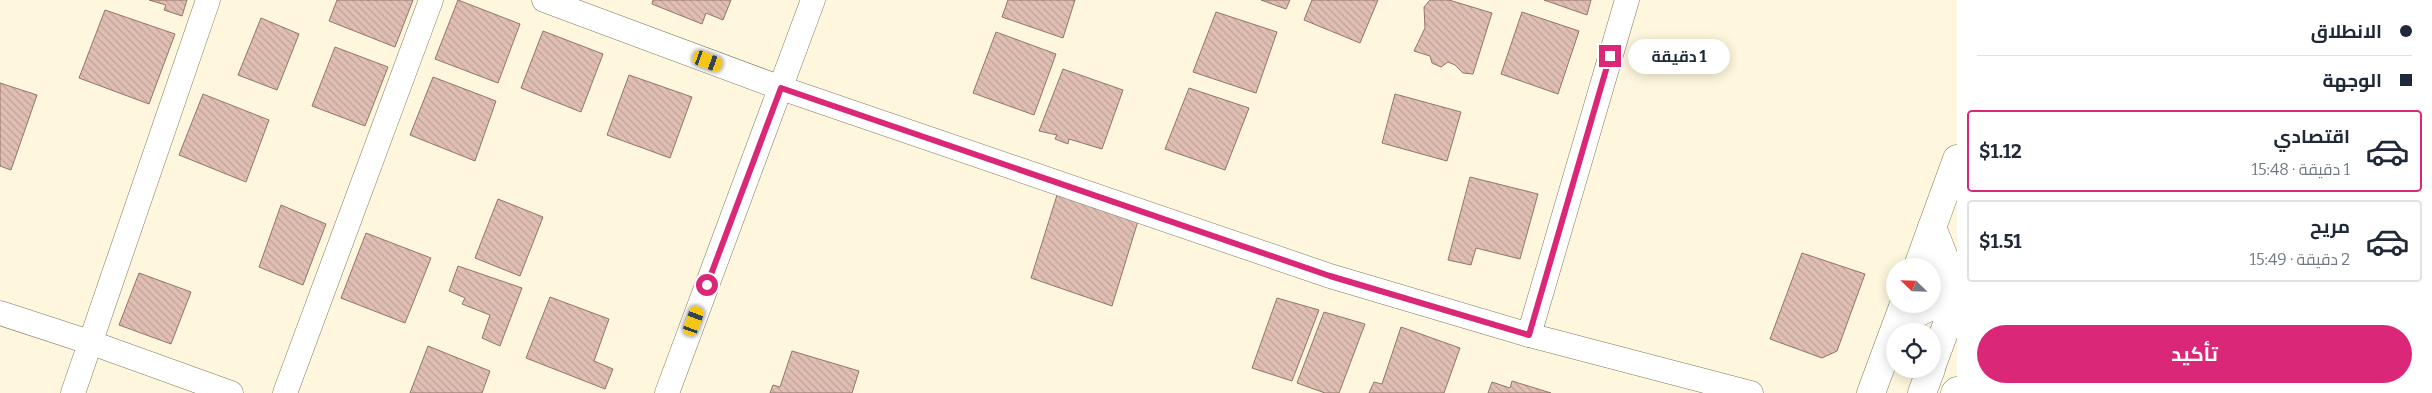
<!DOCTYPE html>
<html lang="ar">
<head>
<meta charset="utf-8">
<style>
	:root { --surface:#fff; --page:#f6f6f7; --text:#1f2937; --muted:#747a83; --line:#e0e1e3; --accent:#db2777 }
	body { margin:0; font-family:Bitter,Cairo,serif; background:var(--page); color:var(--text); direction:rtl; height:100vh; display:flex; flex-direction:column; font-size:19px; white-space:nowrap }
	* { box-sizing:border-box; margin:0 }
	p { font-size:16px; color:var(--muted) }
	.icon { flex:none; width:28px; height:28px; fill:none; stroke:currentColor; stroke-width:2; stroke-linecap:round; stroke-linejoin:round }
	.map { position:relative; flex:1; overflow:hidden; direction:ltr }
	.sheet { display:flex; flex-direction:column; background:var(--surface); width:475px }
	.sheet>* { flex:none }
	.top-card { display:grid; align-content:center; height:110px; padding:0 20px; background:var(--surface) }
	.needle { width:32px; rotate:293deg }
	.fabs { position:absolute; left:1886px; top:258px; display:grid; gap:10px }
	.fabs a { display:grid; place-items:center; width:55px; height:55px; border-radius:50%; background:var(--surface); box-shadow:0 2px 12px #0003; font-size:25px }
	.end { position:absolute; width:22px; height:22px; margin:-11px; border:6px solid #db2777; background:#fff; box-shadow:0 0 0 2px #fff }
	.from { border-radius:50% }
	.bubble { position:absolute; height:35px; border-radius:18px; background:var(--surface); box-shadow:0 2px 12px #0003; font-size:16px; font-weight:700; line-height:35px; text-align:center; direction:rtl }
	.car { position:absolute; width:15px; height:30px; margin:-15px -8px; border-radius:6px; box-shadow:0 0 4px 1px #0007; background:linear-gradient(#f5c518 24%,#345 0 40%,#f5c518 0 76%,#345 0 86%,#f5c518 0) }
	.top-card b { display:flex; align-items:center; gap:18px; height:48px; font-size:19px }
	.top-card b+b { border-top:1px solid var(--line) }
	.top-card i { width:12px; height:12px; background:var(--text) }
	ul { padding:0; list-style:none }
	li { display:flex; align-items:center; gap:15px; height:82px; margin:0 10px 8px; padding:0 10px; border:2px solid var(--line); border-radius:5px }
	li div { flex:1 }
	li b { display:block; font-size:19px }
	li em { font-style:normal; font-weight:700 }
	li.selected { border-color:var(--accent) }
	li>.icon { width:45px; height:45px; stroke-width:1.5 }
	.cta { display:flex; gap:10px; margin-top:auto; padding:10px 20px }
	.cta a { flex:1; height:58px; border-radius:30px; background:var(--accent); color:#fff; font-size:20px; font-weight:700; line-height:58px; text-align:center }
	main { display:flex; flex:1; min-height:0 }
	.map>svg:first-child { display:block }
	.building { fill:url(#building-back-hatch); stroke:#93746a }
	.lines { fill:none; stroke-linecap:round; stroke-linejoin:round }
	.street-casing { stroke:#80775b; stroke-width:25 }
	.secondary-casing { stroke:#80775b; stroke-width:29 }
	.street { stroke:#fff; stroke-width:24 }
	.secondary { stroke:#fff; stroke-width:28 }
	.route { stroke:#db2777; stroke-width:6 }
</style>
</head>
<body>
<main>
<section class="sheet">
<div class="top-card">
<b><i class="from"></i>الانطلاق</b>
<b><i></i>الوجهة</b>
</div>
<ul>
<li class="selected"><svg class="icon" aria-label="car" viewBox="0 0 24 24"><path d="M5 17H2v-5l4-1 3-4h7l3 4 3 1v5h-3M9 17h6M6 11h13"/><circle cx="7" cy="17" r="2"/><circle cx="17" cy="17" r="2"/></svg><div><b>اقتصادي</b><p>1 دقيقة · 15:48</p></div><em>$1.12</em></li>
<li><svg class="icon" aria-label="car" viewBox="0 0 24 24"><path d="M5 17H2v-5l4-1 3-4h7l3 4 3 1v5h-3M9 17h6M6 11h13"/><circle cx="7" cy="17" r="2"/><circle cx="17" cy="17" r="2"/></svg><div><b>مريح</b><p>2 دقيقة · 15:49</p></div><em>$1.51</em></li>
</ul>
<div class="cta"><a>تأكيد</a></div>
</section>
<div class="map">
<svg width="1957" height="393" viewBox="0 0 1957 393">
	<defs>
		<pattern id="building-back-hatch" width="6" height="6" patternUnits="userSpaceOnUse" patternTransform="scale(1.25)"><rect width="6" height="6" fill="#e0beb3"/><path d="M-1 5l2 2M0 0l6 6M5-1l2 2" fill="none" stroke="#c0a399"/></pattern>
	</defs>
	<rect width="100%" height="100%" fill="#fef7dd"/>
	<g class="building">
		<path d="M149 0H187L182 16 164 10 166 5Z"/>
		<path d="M337 0H413L395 47 329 21Z"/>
		<path d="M458 0 520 24 498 83 435 59Z"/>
		<path d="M653 0H731L723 20 706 13 702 24 652 4Z"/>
		<path d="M1008 0H1075L1063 38 1002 17Z"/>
		<path d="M1261 0H1290L1286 9Z"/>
		<path d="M1312 0H1378L1360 43 1304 20Z"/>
		<path d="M1430 0H1449L1492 13 1473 74 1463 73 1455 65 1448 62 1441 67 1432 63 1430 56 1414 51 1425 28 1424 7Z"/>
		<path d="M1544 0H1591L1587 15Z"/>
		<path d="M105 10 175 34 149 104 79 78Z"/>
		<path d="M1216 12 1277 32 1256 93 1193 72Z"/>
		<path d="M1522 12 1579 31 1558 94 1501 74Z"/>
		<path d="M261 18 299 34 277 90 238 75Z"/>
		<path d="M543 31 603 54 581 112 521 88Z"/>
		<path d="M996 32 1056 54 1034 115 973 93Z"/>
		<path d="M335 47 388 67 365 126 312 106Z"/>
		<path d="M1063 69 1123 90 1102 149 1069 139 1068 144 1055 139 1057 135 1039 131Z"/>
		<path d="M629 75 692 97 670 158 607 135Z"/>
		<path d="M433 77 496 101 475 161 410 135Z"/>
		<path d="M0 83 37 95 11 170 0 166Z"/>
		<path d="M1189 88 1249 108 1225 170 1165 149Z"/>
		<path d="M203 94 269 120 246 182 179 155Z"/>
		<path d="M1395 94 1461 112 1447 161 1382 143Z"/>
		<path d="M1470 177 1538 194 1520 259 1476 248 1471 265 1448 260Z"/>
		<path d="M1057 195 1138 221 1112 306 1031 278Z"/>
		<path d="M498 199 543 217 520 276 475 258Z"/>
		<path d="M281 205 326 224 303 285 259 267Z"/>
		<path d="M366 233 431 258 405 323 341 298Z"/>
		<path d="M1802 253 1865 274 1837 351 1822 358 1770 339Z"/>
		<path d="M458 266 522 288 500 346 482 338 490 315 462 304 465 298 449 291Z"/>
		<path d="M139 273 191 292 171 344 119 325Z"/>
		<path d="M550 297 609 319 594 361 613 369 605 389 526 358Z"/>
		<path d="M1277 298 1319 310 1292 381 1252 368Z"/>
		<path d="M1324 312 1365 324 1339 393H1325L1297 383Z"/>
		<path d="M1401 327 1460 348 1444 393H1369L1374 382 1382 384Z"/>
		<path d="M428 346 490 371 482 393H410Z"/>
		<path d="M792 351 859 371 852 393H770L773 385 780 387Z"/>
		<path d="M1512 381 1551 393H1488L1492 382 1510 388Z"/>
	</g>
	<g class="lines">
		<defs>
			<g id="street">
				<path d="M544 0 781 88 1330 276 1529 335 1751 393"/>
				<path d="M0 313 92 343 231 393"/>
				<path d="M1529 335 1627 0"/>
				<path d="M73 393 208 0"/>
				<path d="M285 393 431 0"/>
				<path d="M667 393 813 0"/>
			</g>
			<g id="secondary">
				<path d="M1932 227 1957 290"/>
				<path d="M1918 266 1957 159"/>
				<path d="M1898 322 1957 294"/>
				<path d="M1932 365 1957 297"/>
				<path d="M1871 393 1904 304"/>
				<path d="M1922 393 1931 369"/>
				<path d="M1955 393 1957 391"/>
			</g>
		</defs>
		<use href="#street" class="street-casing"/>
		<use href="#secondary" class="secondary-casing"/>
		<use href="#street" class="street"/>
		<use href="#secondary" class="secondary"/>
	</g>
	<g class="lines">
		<path class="route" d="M707 285 781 88 1330 276 1529 335 1610 56"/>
	</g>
</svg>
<div class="fabs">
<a><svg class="needle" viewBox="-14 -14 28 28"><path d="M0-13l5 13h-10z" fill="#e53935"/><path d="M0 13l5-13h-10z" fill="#747a83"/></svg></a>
<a><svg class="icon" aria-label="locate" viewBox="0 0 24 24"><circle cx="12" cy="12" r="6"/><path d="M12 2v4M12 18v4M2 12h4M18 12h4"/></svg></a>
</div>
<i class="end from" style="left:707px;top:285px"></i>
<i class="end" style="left:1610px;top:56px"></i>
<div class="bubble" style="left:1628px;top:39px;width:102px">1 دقيقة</div>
<i class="car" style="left:708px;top:61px;rotate:110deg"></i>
<i class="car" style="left:694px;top:321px;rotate:20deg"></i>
</div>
</main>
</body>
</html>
